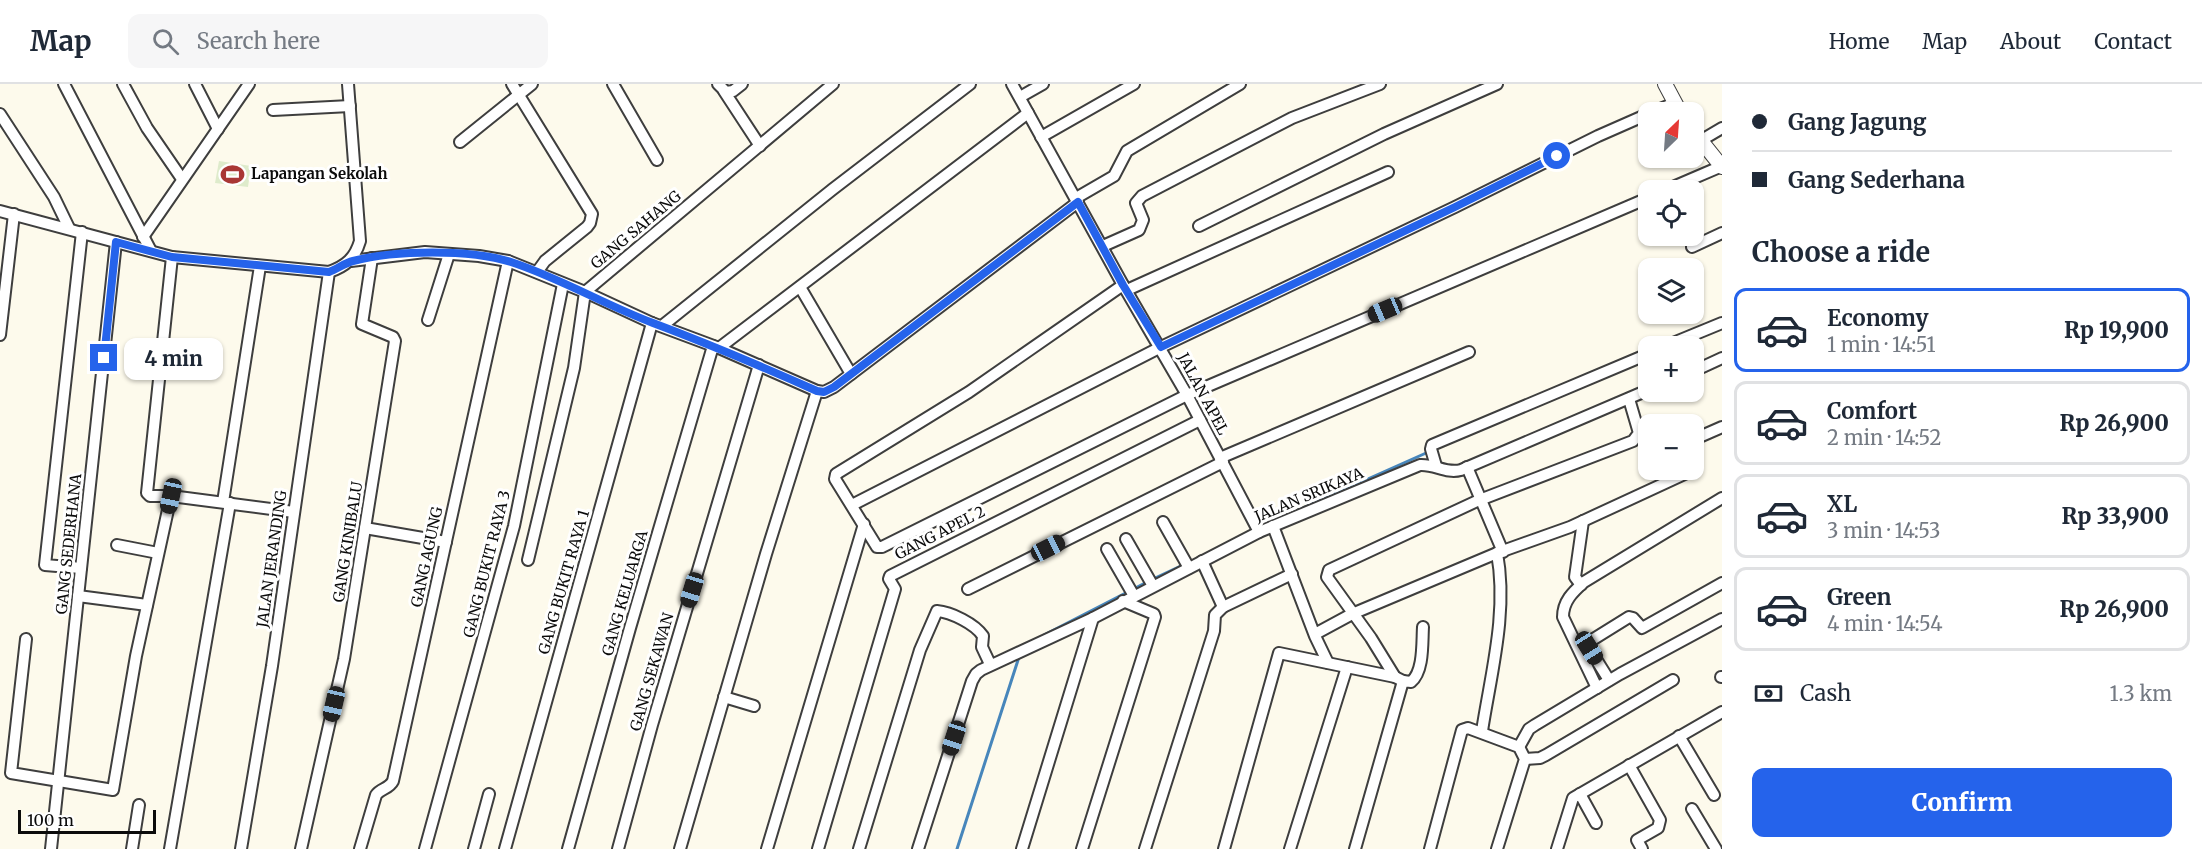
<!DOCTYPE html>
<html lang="en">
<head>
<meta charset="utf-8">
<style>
	:root { --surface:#fff; --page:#f6f6f7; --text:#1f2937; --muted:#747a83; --line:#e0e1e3; --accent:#2563eb }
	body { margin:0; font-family:Merriweather,serif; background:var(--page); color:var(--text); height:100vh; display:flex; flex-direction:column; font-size:22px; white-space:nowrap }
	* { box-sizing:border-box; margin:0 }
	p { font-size:20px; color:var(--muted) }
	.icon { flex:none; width:33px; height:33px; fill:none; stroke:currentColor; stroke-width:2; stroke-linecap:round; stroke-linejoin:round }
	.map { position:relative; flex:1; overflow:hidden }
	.details { display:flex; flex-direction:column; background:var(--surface); width:480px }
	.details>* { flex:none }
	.banner { display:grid; align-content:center; height:132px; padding:0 30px; background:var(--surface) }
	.needle { width:39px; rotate:25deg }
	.buttons { position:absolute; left:1638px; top:18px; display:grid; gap:12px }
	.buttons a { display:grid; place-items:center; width:66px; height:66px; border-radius:12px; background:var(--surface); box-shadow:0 2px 4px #0004; font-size:30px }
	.scale { position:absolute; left:18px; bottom:15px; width:138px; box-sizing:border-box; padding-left:6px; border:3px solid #0b0b0b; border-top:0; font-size:16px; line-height:21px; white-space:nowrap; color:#0b0b0b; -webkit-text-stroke:4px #fff; paint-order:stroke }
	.end { position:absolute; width:27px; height:27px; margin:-14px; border:8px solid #2563eb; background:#fff; box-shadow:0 0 0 3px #fff }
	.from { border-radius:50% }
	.bubble { position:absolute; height:42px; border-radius:12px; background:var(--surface); box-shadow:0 2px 4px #0004; font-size:20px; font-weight:800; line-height:42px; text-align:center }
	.car { position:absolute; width:18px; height:36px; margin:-18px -9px; border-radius:8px; box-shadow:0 0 4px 2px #0007; background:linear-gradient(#222 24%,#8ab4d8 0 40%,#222 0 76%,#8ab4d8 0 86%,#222 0) }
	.banner b { display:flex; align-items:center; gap:21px; height:57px; font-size:22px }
	.banner b+b { border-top:2px solid var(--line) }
	.banner i { width:15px; height:15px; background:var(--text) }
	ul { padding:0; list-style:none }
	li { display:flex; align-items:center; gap:18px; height:84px; margin:0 12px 9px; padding:0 18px; border:3px solid var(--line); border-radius:12px }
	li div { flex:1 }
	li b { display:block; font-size:22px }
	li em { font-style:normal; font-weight:800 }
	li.current { border-color:var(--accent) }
	li>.icon { width:54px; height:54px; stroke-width:1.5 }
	h2 { padding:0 30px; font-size:27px; line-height:72px }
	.pay { display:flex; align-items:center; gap:15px; height:66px; padding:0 30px; font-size:22px }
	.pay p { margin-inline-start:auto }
	.action { display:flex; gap:12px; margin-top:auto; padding:12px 30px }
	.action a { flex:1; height:69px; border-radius:12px; background:var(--accent); color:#fff; font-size:24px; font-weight:800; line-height:69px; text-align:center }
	header { display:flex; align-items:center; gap:36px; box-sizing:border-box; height:84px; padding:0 30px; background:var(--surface); border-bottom:2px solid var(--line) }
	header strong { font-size:28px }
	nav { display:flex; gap:33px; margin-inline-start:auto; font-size:21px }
	.search { width:420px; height:54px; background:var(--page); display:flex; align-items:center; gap:15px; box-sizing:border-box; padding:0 21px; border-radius:12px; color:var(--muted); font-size:22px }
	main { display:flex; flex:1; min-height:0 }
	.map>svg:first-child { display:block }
	.pitch { fill:#deebcb }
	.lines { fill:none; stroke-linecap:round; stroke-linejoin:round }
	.stream { stroke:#4786bb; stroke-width:3 }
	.minor-casing { stroke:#3e3e3e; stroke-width:14 }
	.tertiary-casing { stroke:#3e3e3e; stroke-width:16 }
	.minor { stroke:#fff; stroke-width:10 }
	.tertiary { stroke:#fff; stroke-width:14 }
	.route { stroke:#2563eb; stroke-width:8 }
	.labels { text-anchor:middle; stroke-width:6; stroke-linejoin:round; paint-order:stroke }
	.poi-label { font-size:15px; font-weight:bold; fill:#0b0b0b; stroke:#fff; text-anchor:start }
	.street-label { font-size:15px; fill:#0b0b0b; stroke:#fff }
</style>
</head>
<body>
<header>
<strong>Map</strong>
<div class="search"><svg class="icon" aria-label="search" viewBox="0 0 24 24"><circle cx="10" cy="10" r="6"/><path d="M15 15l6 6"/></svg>Search here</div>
<nav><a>Home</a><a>Map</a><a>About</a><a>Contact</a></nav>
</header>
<main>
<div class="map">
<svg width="1722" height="765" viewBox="0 0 1722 765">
	<rect width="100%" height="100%" fill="#fdfaec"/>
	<path class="pitch" d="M219 77 251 82 248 103 215 99Z"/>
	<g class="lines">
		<g class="stream">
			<path d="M1294 428 1444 361"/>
			<path d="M1153 495 1185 480"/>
			<path d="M1044 551 1147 498"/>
			<path d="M957 765 1019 573"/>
		</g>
		<defs>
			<g id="minor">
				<path d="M64 0 151 167"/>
				<path d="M123 0 147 44 182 95"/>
				<path d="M195 0 218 45"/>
				<path d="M512 0 592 130 590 139 587 143 545 177 537 188"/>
				<path d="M613 0 657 76"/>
				<path d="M718 0 726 8 733 7 742 0"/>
				<path d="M1012 0 1123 201 1187 311 1259 448"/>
				<path d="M724 7 760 62"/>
				<path d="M1020 13 1043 0"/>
				<path d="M273 26 350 22"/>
				<path d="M1653 28 1675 19"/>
				<path d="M0 30 54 113 69 144"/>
				<path d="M1041 53 1134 0"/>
				<path d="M1700 57 1722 44"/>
				<path d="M460 58 532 0"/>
				<path d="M1666 106 1722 82"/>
				<path d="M1076 114 1114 92 1127 67 1132 64 1240 0"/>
				<path d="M0 127 172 173 329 188C346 182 355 174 360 157L348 0"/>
				<path d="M1199 142 1384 50 1497 0"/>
				<path d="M143 153 249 0"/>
				<path d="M1103 162 1139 146 1143 136 1136 119 1142 112 1292 34 1380 0"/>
				<path d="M1692 163 1722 149"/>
				<path d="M172 173 147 409 150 412H171L294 428"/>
				<path d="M351 177 425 168 479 172 508 177 585 208 652 239 719 264 817 307 824 308 834 303 1078 118"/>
				<path d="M1123 201 969 308 836 390 835 395 877 463H882L1187 311 1648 114"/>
				<path d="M800 203 851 290"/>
				<path d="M1127 206 1388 88"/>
				<path d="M428 236 449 170"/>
				<path d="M662 242 833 105 970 0"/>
				<path d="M0 251 14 130"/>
				<path d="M1666 262 1722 239"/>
				<path d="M719 264 1028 29"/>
				<path d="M1694 287 1722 274"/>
				<path d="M1697 354 1722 343"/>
				<path d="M1220 374 1469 268"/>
				<path d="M1436 382 1431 365 1432 361 1648 270"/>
				<path d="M1467 383 1503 468"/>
				<path d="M223 418 260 182"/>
				<path d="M852 421 1161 263 1455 123 1598 52 1648 30"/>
				<path d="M1163 438 1189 484"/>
				<path d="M1273 442 1315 552 1328 579"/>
				<path d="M365 444 446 458"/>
				<path d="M1126 455 1153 502"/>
				<path d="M117 461 158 469"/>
				<path d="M1107 465 1134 512"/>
				<path d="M528 476 574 284 585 208 833 0"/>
				<path d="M1202 477 1223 523"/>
				<path d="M81 484 45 481 82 148"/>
				<path d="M1581 501 1575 493 1583 437"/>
				<path d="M968 505 1223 378"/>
				<path d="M78 512 147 521"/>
				<path d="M1315 550 1352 530 1497 469 1570 443 1689 388"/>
				<path d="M26 555 11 689 113 706 136 572 171 412"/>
				<path d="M1395 593 1371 554 1327 493 1329 486 1477 417 1633 357 1639 349 1629 315"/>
				<path d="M1721 593H1722"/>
				<path d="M1609 596 1589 564 1592 556 1629 533 1633 534 1642 544 1722 499"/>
				<path d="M1597 604 1563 533C1563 517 1573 508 1584 498L1722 414"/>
				<path d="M724 613 754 622"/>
				<path d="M1482 647C1491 589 1508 528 1497 469"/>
				<path d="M1679 652 1714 711"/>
				<path d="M1519 663 1529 645 1535 641 1620 590 1722 535"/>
				<path d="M1525 675 1540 674 1546 671 1673 596"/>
				<path d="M1629 681 1660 736 1658 744 1637 756 1642 765"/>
				<path d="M1580 710 1596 739"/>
				<path d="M1692 725 1716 765"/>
				<path d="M51 765 116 158"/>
				<path d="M132 765 139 721"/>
				<path d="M170 765 230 419"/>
				<path d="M241 765 272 582 329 188"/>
				<path d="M301 765 344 575 395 257 393 253 362 240 372 174"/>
				<path d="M360 765 376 711C381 704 389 705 393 697L508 177"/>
				<path d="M425 765 514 442 563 200"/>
				<path d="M474 765 489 710"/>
				<path d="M505 765 652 239"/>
				<path d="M568 765 630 544 713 262"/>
				<path d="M618 765 652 641 759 281"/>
				<path d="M680 765 766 470 817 307"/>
				<path d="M767 765 864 440"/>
				<path d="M818 765 895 505 889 495 890 492 1200 336"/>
				<path d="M859 765 920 566 937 527C951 528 975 540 983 552L982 563 990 580"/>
				<path d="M918 765 972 597 976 590 981 586 1093 534 1259 448 1420 381C1435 380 1446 390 1461 386L1648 306"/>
				<path d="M1022 765 1093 534"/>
				<path d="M1082 765 1155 533 1154 530 1123 517"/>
				<path d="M1145 765 1214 547 1215 531 1223 523 1292 490"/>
				<path d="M1224 765 1279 569 1395 593 1403 597"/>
				<path d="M1290 765 1347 583"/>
				<path d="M1355 765 1403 597 1411 598C1424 587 1422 559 1423 543"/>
				<path d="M1430 765 1462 646 1468 644 1519 663 1525 675 1497 765"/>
				<path d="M1557 765 1573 714 1722 628"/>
			</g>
			<g id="tertiary">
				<path d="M1665 0 1680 28"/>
				<path d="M1694 48 1722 83"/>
			</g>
		</defs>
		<use href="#minor" class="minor-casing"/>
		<use href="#tertiary" class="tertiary-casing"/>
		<use href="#minor" class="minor"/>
		<use href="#tertiary" class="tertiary"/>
	</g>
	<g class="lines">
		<path class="route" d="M104 274 116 158 172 173 329 188C337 185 345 179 353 177 395 166 470 165 511 178 560 194 605 221 653 239 709 260 763 283 817 307L824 308 834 303 1078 118 1123 201 1161 263 1455 123 1557 72"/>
	</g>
	<defs>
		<symbol id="stadium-bare" viewBox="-9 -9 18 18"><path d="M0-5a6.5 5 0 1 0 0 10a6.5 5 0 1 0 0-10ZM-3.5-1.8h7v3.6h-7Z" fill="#a93735" stroke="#fff" stroke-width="2.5" paint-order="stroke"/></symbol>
	</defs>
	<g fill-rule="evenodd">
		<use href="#stadium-bare" x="216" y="74" width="33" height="33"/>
	</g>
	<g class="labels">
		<g class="poi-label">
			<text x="251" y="95">Lapangan Sekolah</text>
		</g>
		<g class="street-label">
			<text transform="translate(636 146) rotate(-40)" y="5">GANG SAHANG</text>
			<text transform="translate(1203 310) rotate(62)" y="5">JALAN APEL</text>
			<text transform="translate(1309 411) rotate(-23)" y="5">JALAN SRIKAYA</text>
			<text transform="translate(940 449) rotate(-27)" y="5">GANG APEL 2</text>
			<text transform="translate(348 458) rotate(-81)" y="5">GANG KINIBALU</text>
			<text transform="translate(69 460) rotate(-84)" y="5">GANG SEDERHANA</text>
			<text transform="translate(427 473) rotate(-78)" y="5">GANG AGUNG</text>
			<text transform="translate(272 475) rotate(-82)" y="5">JALAN JERANDING</text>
			<text transform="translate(487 480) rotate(-76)" y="5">GANG BUKIT RAYA 3</text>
			<text transform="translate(564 498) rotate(-74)" y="5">GANG BUKIT RAYA 1</text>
			<text transform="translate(625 509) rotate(-74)" y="5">GANG KELUARGA</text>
			<text transform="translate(652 588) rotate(-74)" y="5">GANG SEKAWAN</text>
		</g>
	</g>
</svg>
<div class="buttons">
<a><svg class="needle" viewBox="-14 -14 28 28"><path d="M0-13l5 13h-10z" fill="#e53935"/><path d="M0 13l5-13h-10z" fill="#747a83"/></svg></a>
<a><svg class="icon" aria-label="locate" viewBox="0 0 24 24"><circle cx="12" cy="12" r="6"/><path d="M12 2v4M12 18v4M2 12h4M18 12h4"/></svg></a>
<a><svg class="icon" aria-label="layers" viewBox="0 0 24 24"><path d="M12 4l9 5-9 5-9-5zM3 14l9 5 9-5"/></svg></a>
<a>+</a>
<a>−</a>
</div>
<div class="scale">100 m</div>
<i class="end from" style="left:1557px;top:72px"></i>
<i class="end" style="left:104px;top:274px"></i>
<div class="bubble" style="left:124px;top:254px;width:99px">4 min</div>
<i class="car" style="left:1385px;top:226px;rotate:247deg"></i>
<i class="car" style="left:171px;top:412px;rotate:192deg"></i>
<i class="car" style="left:1048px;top:464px;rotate:63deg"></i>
<i class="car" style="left:692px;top:506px;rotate:197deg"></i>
<i class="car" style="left:1589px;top:564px;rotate:148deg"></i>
<i class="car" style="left:334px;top:620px;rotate:193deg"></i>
<i class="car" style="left:954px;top:654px;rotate:198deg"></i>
</div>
<section class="details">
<div class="banner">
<b><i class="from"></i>Gang Jagung</b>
<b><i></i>Gang Sederhana</b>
</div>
<h2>Choose a ride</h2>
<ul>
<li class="current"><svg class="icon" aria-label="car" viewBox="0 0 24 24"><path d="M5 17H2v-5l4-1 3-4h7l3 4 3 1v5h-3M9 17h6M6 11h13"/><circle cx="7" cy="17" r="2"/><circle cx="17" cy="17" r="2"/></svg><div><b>Economy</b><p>1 min · 14:51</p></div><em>Rp 19,900</em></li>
<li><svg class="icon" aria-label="car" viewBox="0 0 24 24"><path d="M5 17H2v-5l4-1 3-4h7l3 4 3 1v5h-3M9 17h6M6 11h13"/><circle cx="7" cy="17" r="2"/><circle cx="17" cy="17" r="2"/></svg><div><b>Comfort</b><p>2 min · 14:52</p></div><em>Rp 26,900</em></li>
<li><svg class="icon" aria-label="car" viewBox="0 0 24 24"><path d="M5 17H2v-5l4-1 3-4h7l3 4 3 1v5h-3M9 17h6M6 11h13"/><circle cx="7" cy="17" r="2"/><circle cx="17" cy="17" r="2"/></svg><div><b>XL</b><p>3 min · 14:53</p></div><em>Rp 33,900</em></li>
<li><svg class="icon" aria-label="car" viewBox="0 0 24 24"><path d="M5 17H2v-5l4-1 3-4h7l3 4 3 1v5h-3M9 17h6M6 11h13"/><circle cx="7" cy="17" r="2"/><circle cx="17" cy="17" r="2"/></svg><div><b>Green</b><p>4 min · 14:54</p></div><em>Rp 26,900</em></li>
</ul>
<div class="pay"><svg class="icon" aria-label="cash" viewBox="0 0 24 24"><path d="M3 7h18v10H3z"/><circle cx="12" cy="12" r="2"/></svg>Cash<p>1.3 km</p></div>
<div class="action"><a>Confirm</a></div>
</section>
</main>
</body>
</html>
